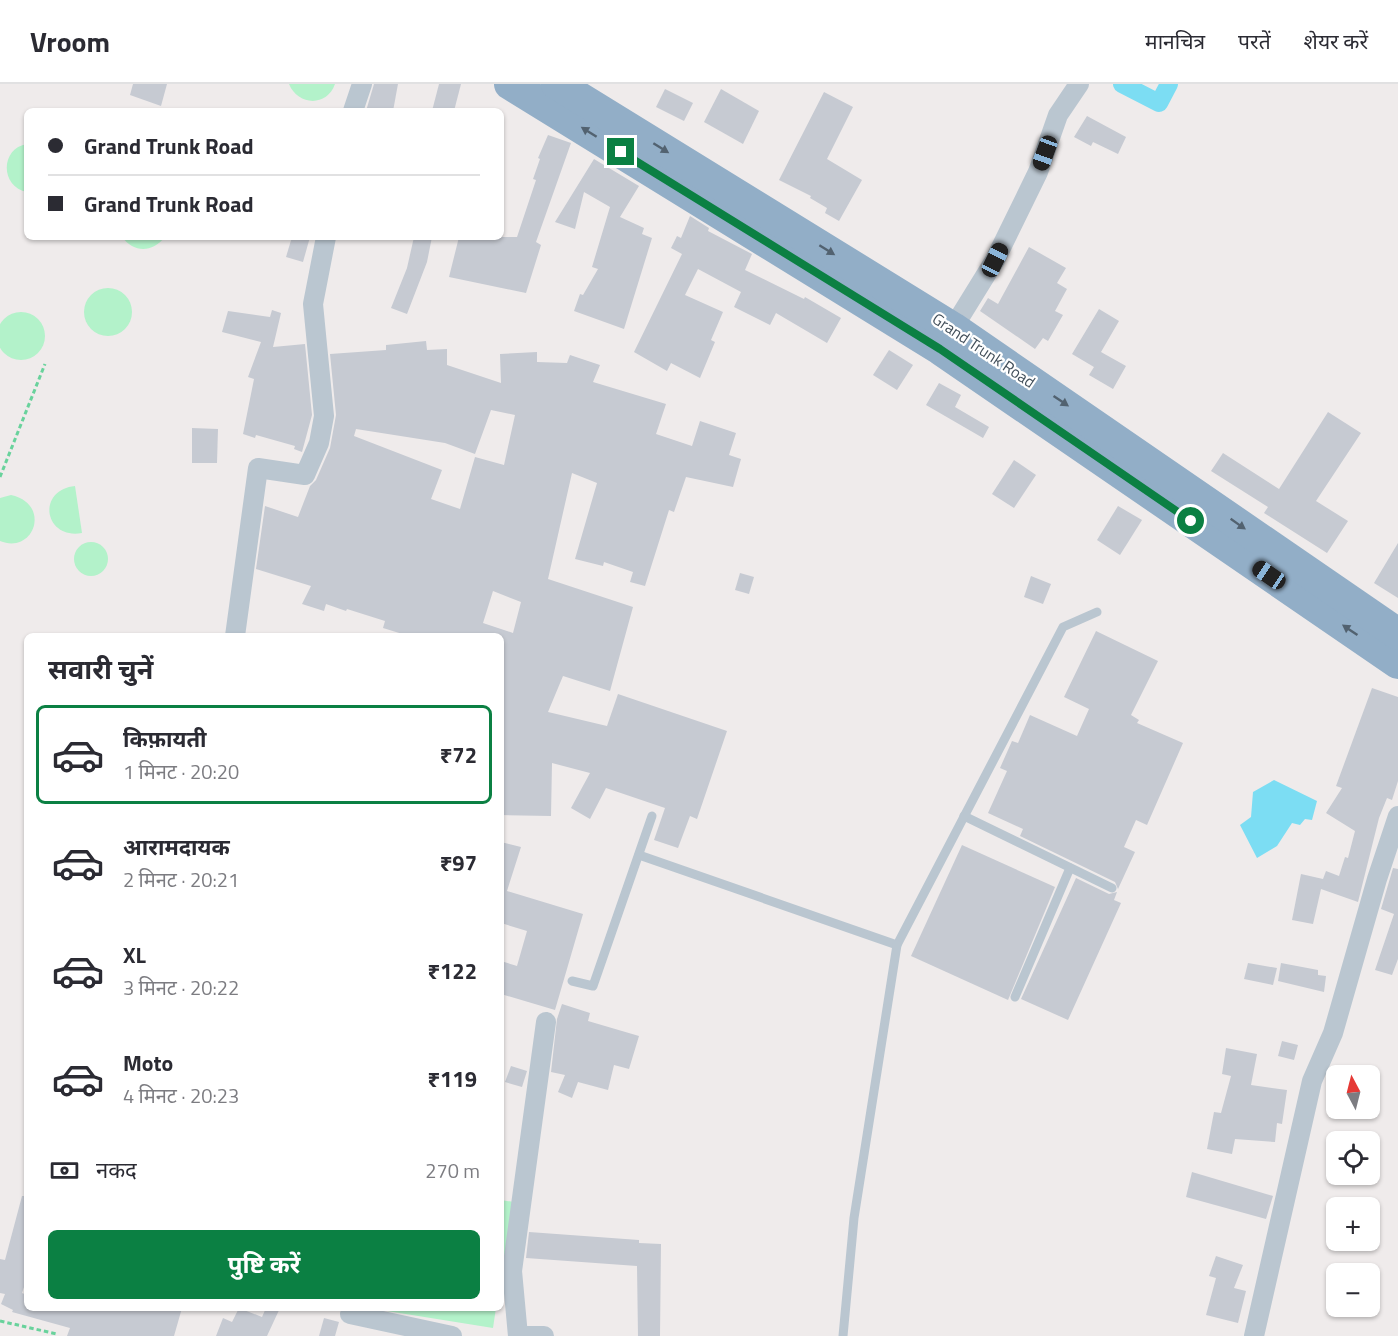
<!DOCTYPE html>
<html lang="hi">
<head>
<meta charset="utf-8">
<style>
	:root { --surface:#fff; --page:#f2f2f3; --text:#2b2b33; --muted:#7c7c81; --line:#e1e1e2; --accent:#0b8043 }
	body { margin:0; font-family:"Titillium Web","Noto Sans Devanagari",sans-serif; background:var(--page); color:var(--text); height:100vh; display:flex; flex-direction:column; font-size:22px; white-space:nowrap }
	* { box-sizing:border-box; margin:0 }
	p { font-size:20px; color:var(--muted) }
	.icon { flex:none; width:33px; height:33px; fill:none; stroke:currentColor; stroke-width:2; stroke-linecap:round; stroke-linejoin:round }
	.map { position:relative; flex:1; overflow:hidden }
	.details { position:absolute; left:24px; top:549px; width:480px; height:678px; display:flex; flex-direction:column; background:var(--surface); border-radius:9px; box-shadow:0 2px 4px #0004 }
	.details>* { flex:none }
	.banner { position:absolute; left:24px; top:24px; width:480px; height:132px; border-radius:9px; box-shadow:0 2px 4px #0004; display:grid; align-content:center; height:132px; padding:0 24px; background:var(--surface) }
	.needle { width:39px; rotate:353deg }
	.controls { position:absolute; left:1326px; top:981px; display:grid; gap:12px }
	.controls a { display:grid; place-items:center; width:54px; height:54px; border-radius:9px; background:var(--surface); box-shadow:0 2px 4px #0004; font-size:30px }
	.end { position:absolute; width:27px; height:27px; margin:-14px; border:8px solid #0b8043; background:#fff; box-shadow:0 0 0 3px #fff }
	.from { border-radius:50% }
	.car { position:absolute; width:18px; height:36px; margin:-18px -9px; border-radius:8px; box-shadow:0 0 4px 2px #0007; background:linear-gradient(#222 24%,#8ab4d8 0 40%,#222 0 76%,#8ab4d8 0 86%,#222 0) }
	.banner b { display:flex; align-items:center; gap:21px; height:57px; font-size:22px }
	.banner b+b { border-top:2px solid var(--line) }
	.banner i { width:15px; height:15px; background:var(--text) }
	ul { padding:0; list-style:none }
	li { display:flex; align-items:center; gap:18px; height:99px; margin:0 12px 9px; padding:0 12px; border:3px solid transparent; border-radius:9px }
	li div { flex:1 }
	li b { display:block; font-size:22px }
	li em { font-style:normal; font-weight:700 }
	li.active { border-color:var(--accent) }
	li>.icon { width:54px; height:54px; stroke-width:1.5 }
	h2 { padding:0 24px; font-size:27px; line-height:72px }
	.pay { display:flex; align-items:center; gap:15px; height:66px; padding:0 24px; font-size:22px }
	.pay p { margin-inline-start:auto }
	.action { display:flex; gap:12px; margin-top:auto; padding:12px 24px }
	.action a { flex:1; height:69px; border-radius:9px; background:var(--accent); color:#fff; font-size:24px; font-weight:700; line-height:69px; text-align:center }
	header { display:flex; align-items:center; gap:36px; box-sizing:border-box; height:84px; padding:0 30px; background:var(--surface); border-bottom:2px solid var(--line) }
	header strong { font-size:28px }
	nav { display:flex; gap:33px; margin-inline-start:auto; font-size:21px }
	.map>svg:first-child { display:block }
	.green { fill:#b3f2ca }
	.water { fill:#7cddf3 }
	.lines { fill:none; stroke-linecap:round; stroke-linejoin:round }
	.canal { stroke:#7cddf3; stroke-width:18 }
	.building { fill:#c6cad2; fill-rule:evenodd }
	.path { stroke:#69d29c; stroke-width:3; stroke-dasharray:4.5 3; stroke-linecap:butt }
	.service { stroke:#bac6d0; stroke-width:9 }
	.minor { stroke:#bac6d0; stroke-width:20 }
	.trunk { stroke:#92aec7; stroke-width:32 }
	.oneway { fill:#526270 }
	.route { stroke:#0b8043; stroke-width:8 }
	.labels { text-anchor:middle; stroke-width:4.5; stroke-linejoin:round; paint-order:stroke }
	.street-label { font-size:16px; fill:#424f5a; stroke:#fff }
</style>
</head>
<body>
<header>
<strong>Vroom</strong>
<nav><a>मानचित्र</a><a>परतें</a><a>शेयर करें</a></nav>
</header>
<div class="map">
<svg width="1398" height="1252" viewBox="0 0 1398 1252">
	<rect width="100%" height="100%" fill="#efebeb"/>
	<g class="green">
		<path d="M289 0H335C327 23 298 22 289 0Z"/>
		<path d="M27 60V108C0 103 0 64 27 60Z"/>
		<path d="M122 153H165C152 169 134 169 122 153Z"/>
		<circle cx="108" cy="228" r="24"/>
		<circle cx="21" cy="252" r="24"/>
		<path d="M75 402 82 449C44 456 36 406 75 402Z"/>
		<path d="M11 411C52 420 34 471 0 457V414Z"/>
		<circle cx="91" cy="475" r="17"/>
		<path d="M501 1116 514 1118 501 1196Z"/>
		<path d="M387 1224H496L493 1244 387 1227Z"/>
	</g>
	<path class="water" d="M1274 696 1317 717 1312 736 1305 735 1300 741 1292 739 1277 762 1257 774 1240 741 1251 733 1253 708Z"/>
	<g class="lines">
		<path class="canal" d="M1122 0 1159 19 1169 0"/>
	</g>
	<g class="building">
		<path d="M133 0H167L161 22 130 11Z"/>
		<path d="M374 0H398L393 27H366Z"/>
		<path d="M439 0H461L454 27H432Z"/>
		<path d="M665 5 693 19 684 37 656 23Z"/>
		<path d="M721 5 759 27 743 60 704 38Z"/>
		<path d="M824 8 853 23 827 75 862 96 839 137 825 129 827 124 810 114 811 112 779 96Z"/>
		<path d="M1087 32 1126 53 1118 70 1093 58 1091 62 1074 53Z"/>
		<path d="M548 51 571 59 536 158 541 161 526 209 449 193 459 153H517L536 96 533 95 540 75 538 74Z"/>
		<path d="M594 75 639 102 620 133 644 144 642 150 652 154 624 245 574 227 580 210 583 211 598 185 592 183 610 123 584 108 575 145 555 138Z"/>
		<path d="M690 132 709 144 708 147 752 170 745 186 804 215 805 213 841 234 827 259 776 229 770 241 734 223 741 208 698 185 685 211 723 228 711 256 715 258 700 294 671 279 667 287 634 268 682 170 671 164 677 152 681 154Z"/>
		<path d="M292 153H310L303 178 286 173Z"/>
		<path d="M414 153H432L427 178 407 230 391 224 407 184Z"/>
		<path d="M1029 163 1066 184 1057 199 1067 205 1055 227 1063 231 1048 257 1043 254 1035 265 980 227 988 214 998 220Z"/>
		<path d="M1099 225 1119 237 1101 268 1126 282 1113 305 1089 291 1094 283 1072 270Z"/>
		<path d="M272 226 281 229 273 263 305 260 312 331 302 368 294 365 295 362 256 351 255 354 243 350 254 295 248 293 261 258 222 248 228 227 270 233Z"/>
		<path d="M426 257 427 266 447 265V281L501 299 500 270 537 268V278L567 279 570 271 600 281 593 298 666 320 656 350 692 362 700 337 736 349 729 371 741 375 733 403 686 393 674 428 669 426 645 502 630 498 633 488 604 478 603 482 575 475 597 399 572 389 548 495 633 523 610 607 563 592 548 628 607 642 618 610 727 647 697 735 690 732 678 764 654 756 665 724 606 704 590 735 571 724 590 689 552 679 551 732 501 731V552H409L383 544 385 537 347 525 346 527 326 520 324 527 302 520 311 502 256 485 265 422 298 433 310 402 316 396 330 364 336 331 330 270 386 266V261ZM491 326 515 331 504 381 475 373 460 425 431 415 442 386 354 352 356 345 445 359 475 370ZM493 507 521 518 513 549 483 539Z"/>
		<path d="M889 266 913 281 897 306 873 291Z"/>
		<path d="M939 299 961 311 955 323 989 343 983 354 926 321Z"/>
		<path d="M1328 328 1361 349 1316 417 1348 437 1327 469 1264 429 1268 423 1211 387 1223 369 1279 405Z"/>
		<path d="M192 344 218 345 217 379H192Z"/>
		<path d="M1014 376 1036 391 1014 424 992 410Z"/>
		<path d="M1118 422 1142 436 1120 471 1097 456Z"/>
		<path d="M1398 459V514L1374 499Z"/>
		<path d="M740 489 754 493 749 510 735 506Z"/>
		<path d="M1031 492 1051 500 1043 520 1024 513Z"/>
		<path d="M1096 547 1158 577 1131 631 1139 636 1137 639 1183 659 1147 741 1136 736 1124 763 1135 768 1118 805 1115 798 1020 752 1023 745 988 729 1007 687 1000 684 1012 657 1018 659 1030 631 1077 652 1089 625 1064 613Z"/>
		<path d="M1372 604 1398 613V697L1392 716 1387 714 1379 734 1358 818 1321 805 1313 840 1292 836 1301 790 1323 795 1326 787 1339 792 1345 773 1348 774 1355 747 1326 729 1342 704 1336 702Z"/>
		<path d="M501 758 521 763 507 807 583 830 555 926 501 910V877L517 882 527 847 501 839Z"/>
		<path d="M962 761 1055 803 1008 916 911 872Z"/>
		<path d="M1393 784 1398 785V875L1392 891 1375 886 1394 830 1381 825Z"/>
		<path d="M1076 794 1109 810 1117 808 1114 816 1121 819 1068 936 1021 915Z"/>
		<path d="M1248 879 1277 884 1273 901 1244 895Z"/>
		<path d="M1281 879 1318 886V891L1326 892 1324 908 1278 897Z"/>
		<path d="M562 920 590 929 588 937 639 952 629 985 614 981 608 1006 578 998 572 1014 558 1008 565 991 551 988 557 935Z"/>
		<path d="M1282 957 1298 961 1294 976 1278 972Z"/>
		<path d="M1226 964 1257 970 1251 1001 1287 1006 1282 1040 1277 1039 1275 1058 1235 1055 1232 1070 1207 1065 1214 1028 1221 1029 1231 992 1222 990Z"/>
		<path d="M511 982 527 987 522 1003 505 998Z"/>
		<path d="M1192 1088 1273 1112 1266 1135 1186 1113Z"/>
		<path d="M22 1112H27V1194L22 1209 27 1211V1224H182L174 1252H67L70 1244 12 1228 13 1226 1 1220 5 1210 0 1209V1175L5 1176Z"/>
		<path d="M529 1148 639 1156V1159L661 1160 660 1252H638L637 1182 526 1174Z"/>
		<path d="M1216 1172 1243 1181 1234 1204 1246 1207 1238 1239 1206 1231 1216 1194 1209 1192Z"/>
		<path d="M239 1224 262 1233 266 1224H280L267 1252H216L223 1234 232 1238Z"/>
		<path d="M324 1234 339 1238 335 1252H319Z"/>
	</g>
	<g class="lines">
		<g class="path">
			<path d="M0 393 45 280"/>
			<path d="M0 1237 57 1250"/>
		</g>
		<g class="service">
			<path d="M964 732 1112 804"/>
			<path d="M639 771 897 861 1063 543 1097 528"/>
			<path d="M572 897 593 902 652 732"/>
			<path d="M1015 913 1070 784"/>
			<path d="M843 1252 854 1134 897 861"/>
		</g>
		<g class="minor">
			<path d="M353 27 362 0"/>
			<path d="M953 244 995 176 1038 88 1058 31 1079 0"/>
			<path d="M235 552 258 384 305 391 319 359 324 332 313 220 326 153"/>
			<path d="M350 1230 452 1252"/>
			<path d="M518 1252 512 1187 546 938"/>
			<path d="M524 1252H544"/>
			<path d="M1254 1252 1312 997 1333 949 1377 795 1398 732"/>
		</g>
		<g class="trunk">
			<path d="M510 0 940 265 1398 579"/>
			<path d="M557 0 953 244 1398 550"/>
		</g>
	</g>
	<defs><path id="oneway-solid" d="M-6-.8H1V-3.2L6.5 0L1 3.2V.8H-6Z" transform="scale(1.5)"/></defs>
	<g class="oneway">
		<use href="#oneway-solid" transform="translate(589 48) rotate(-148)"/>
		<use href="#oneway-solid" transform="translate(661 64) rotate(32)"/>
		<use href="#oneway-solid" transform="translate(827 166) rotate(32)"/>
		<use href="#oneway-solid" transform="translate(1061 317) rotate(34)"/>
		<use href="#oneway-solid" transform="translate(1238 440) rotate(35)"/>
		<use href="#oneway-solid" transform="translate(1350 546) rotate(-146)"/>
	</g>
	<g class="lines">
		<path class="route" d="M621 68 940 265 1191 437"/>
	</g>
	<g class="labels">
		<g class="street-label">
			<text transform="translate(984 266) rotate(34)" y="6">Grand Trunk Road</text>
		</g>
	</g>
</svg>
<div class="controls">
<a><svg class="needle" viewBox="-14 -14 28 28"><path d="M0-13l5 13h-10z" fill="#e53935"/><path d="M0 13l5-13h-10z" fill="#7c7c81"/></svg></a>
<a><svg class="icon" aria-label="locate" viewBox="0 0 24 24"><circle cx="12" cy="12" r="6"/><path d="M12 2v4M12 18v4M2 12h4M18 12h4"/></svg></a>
<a>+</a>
<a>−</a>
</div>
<i class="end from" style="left:1191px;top:437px"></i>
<i class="end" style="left:621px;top:68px"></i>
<i class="car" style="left:1045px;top:69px;rotate:200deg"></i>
<i class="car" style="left:995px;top:176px;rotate:26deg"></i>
<i class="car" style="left:1269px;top:491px;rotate:304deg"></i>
<div class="banner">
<b><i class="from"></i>Grand Trunk Road</b>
<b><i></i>Grand Trunk Road</b>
</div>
<section class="details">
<h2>सवारी चुनें</h2>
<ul>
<li class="active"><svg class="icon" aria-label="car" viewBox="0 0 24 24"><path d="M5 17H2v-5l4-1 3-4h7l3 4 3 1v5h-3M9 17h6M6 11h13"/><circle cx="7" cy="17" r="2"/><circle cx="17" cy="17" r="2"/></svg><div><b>किफ़ायती</b><p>1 मिनट · 20:20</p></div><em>₹72</em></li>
<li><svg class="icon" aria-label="car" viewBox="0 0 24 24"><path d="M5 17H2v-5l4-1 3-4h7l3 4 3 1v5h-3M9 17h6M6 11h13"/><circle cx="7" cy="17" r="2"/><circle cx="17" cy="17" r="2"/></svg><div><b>आरामदायक</b><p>2 मिनट · 20:21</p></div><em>₹97</em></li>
<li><svg class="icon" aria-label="car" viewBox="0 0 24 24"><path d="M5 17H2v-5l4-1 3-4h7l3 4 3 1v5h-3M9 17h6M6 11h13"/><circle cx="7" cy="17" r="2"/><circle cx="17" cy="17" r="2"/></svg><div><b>XL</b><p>3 मिनट · 20:22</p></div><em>₹122</em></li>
<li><svg class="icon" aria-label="car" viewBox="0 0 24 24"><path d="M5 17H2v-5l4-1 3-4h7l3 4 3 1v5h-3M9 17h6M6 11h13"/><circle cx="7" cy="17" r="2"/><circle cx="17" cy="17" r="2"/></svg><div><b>Moto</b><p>4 मिनट · 20:23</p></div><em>₹119</em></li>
</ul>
<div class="pay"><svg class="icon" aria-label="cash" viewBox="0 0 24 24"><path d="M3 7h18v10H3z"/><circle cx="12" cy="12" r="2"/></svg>नकद<p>270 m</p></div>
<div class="action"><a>पुष्टि करें</a></div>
</section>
</div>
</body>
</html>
